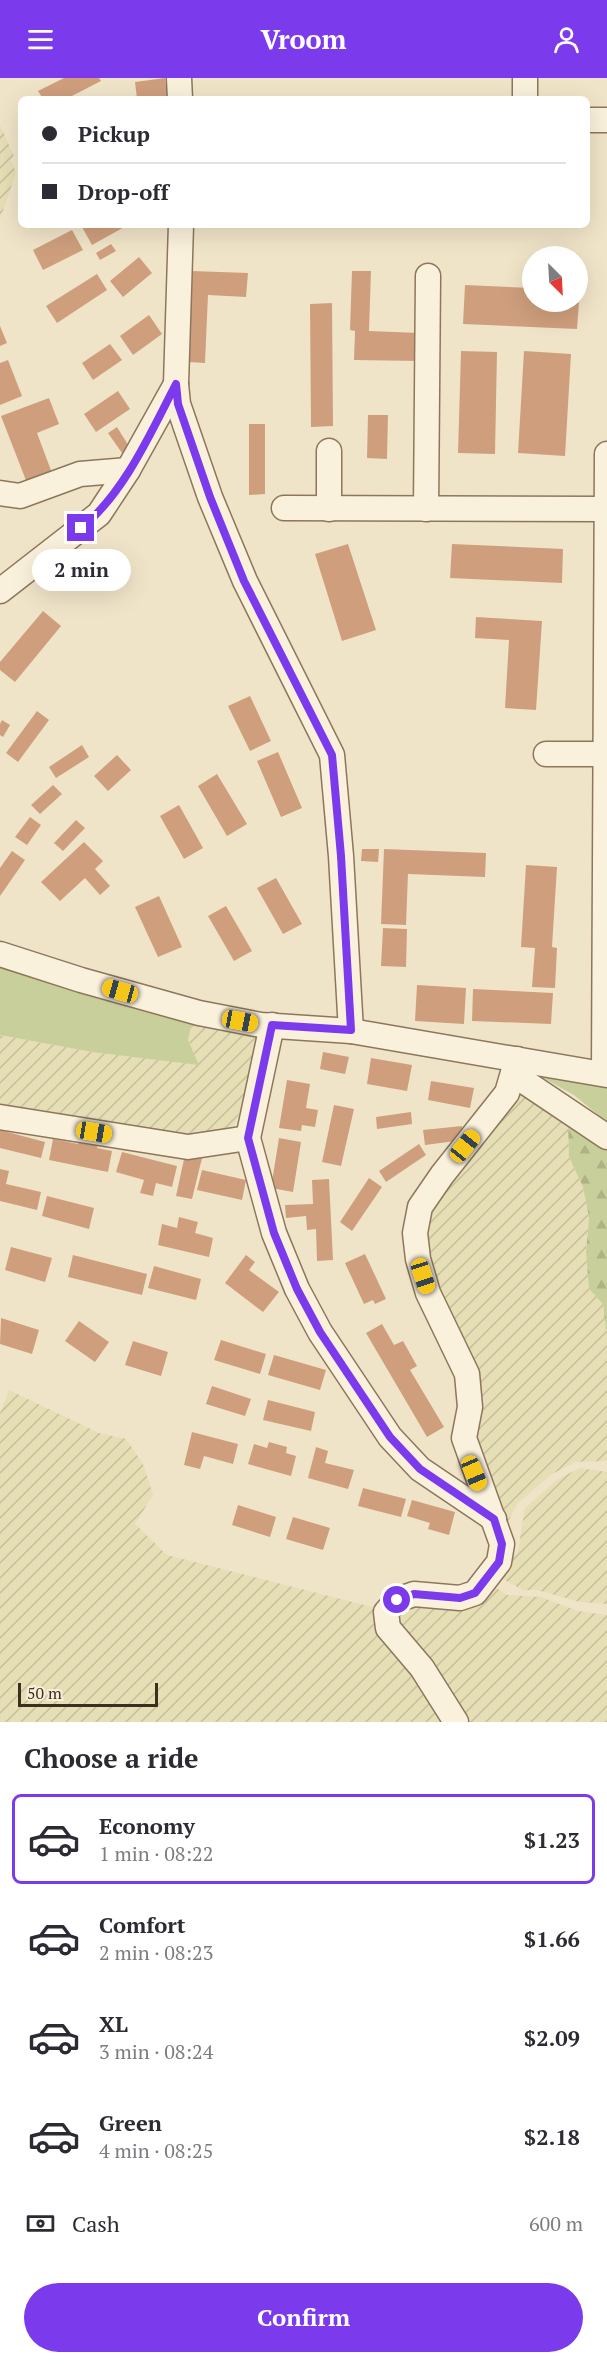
<!DOCTYPE html>
<html lang="en">
<head>
<meta charset="utf-8">
<style>
	:root { --surface:#fff; --page:#f2f2f3; --text:#2b2b33; --muted:#7c7c81; --line:#e1e1e2; --accent:#7c3aed }
	body { margin:0; font-family:"PT Serif",serif; background:var(--page); color:var(--text); height:100vh; display:flex; flex-direction:column; font-size:22px; white-space:nowrap }
	* { box-sizing:border-box; margin:0 }
	p { font-size:20px; color:var(--muted) }
	.icon { flex:none; width:33px; height:33px; fill:none; stroke:currentColor; stroke-width:2; stroke-linecap:round; stroke-linejoin:round }
	.map { position:relative; height:1644px; overflow:hidden }
	.panel { display:flex; flex-direction:column; background:var(--surface); flex:1 }
	.panel>* { flex:none }
	.hud { position:absolute; left:18px; top:18px; width:572px; height:132px; border-radius:9px; box-shadow:0 6px 24px #0002; display:grid; align-content:center; height:132px; padding:0 24px; background:var(--surface) }
	.needle { width:39px; rotate:156deg }
	.buttons { position:absolute; left:522px; top:168px; display:grid; gap:12px }
	.buttons a { display:grid; place-items:center; width:66px; height:66px; border-radius:50%; background:var(--surface); box-shadow:0 6px 24px #0002; font-size:30px }
	.scale { position:absolute; left:18px; bottom:15px; width:140px; box-sizing:border-box; padding-left:6px; border:3px solid #3d2e20; border-top:0; font-size:16px; line-height:21px; white-space:nowrap; color:#3d2e20; -webkit-text-stroke:4px #f7eed8; paint-order:stroke }
	.end { position:absolute; width:27px; height:27px; margin:-14px; border:8px solid #7c3aed; background:#fff; box-shadow:0 0 0 3px #fff }
	.from { border-radius:50% }
	.bubble { position:absolute; height:42px; border-radius:21px; background:var(--surface); box-shadow:0 6px 24px #0002; font-size:20px; font-weight:600; line-height:42px; text-align:center }
	.car { position:absolute; width:18px; height:36px; margin:-18px -9px; border-radius:8px; box-shadow:0 0 4px 2px #0007; background:linear-gradient(#f5c518 24%,#345 0 40%,#f5c518 0 76%,#345 0 86%,#f5c518 0) }
	.hud b { display:flex; align-items:center; gap:21px; height:57px; font-size:22px }
	.hud b+b { border-top:2px solid var(--line) }
	.hud i { width:15px; height:15px; background:var(--text) }
	ul { padding:0; list-style:none }
	li { display:flex; align-items:center; gap:18px; height:90px; margin:0 12px 9px; padding:0 12px; border:3px solid transparent; border-radius:9px }
	li div { flex:1 }
	li b { display:block; font-size:22px }
	li em { font-style:normal; font-weight:600 }
	li.selected { border-color:var(--accent) }
	li>.icon { width:54px; height:54px; stroke-width:1.5 }
	h2 { padding:0 24px; font-size:27px; line-height:72px }
	.pay { display:flex; align-items:center; gap:15px; height:66px; padding:0 24px; font-size:22px }
	.pay p { margin-inline-start:auto }
	.button { display:flex; gap:12px; margin-top:auto; padding:12px 24px }
	.button a { flex:1; height:69px; border-radius:36px; background:var(--accent); color:#fff; font-size:24px; font-weight:600; line-height:69px; text-align:center }
	header { display:flex; justify-content:space-between; align-items:center; height:78px; padding:0 24px; background:var(--accent); color:#fff; font-size:27px; font-weight:600 }
	.map>svg:first-child { display:block }
	.farmland { fill:url(#farmland-furrows) }
	.grass { fill:#c9cf9b }
	.forest { fill:url(#forest-firs) }
	.building { fill:#cf9f7d }
	.lines { fill:none; stroke-linecap:round; stroke-linejoin:round }
	.minor-casing { stroke:#8d765c; stroke-width:27 }
	.minor { stroke:#faf1dc; stroke-width:24 }
	.route { stroke:#7c3aed; stroke-width:8 }
</style>
</head>
<body>
<header><svg class="icon" aria-label="menu" viewBox="0 0 24 24"><path d="M4 6h16M4 12h16M4 18h16"/></svg>Vroom<svg class="icon" aria-label="person" viewBox="0 0 24 24"><circle cx="12" cy="8" r="4"/><path d="M4 21q1-7 8-7t8 7"/></svg></header>
<div class="map">
<svg width="607" height="1644" viewBox="0 0 607 1644">
	<defs>
		<pattern id="farmland-furrows" width="10" height="10" patternUnits="userSpaceOnUse" patternTransform="scale(1.5)"><rect width="10" height="10" fill="#e6deb5"/><path d="M-1 1l2-2M0 10L10 0M9 11l2-2" fill="none" stroke="#c6bf9b"/></pattern>
		<pattern id="forest-firs" width="22" height="20" patternUnits="userSpaceOnUse" patternTransform="scale(1.5)"><rect width="22" height="20" fill="#c9cf9b"/><path d="M5 1l3.5 6h-7zM16 11l3.5 6h-7z" fill="#aeb285"/></pattern>
	</defs>
	<rect width="100%" height="100%" fill="#f0e4c8"/>
	<g class="farmland">
		<path d="M0 47 14 78 11 82 16 95 0 141Z"/>
		<path d="M191 944 261 962 247 1015 234 1048 207 1057 172 1058 0 1028V957L92 974 198 986 188 962Z"/>
		<path d="M523 1009 568 1043 569 1079 583 1109 589 1139 586 1174 589 1211 603 1226 607 1260V1383L576 1384 552 1396 517 1426 506 1448 482 1397 419 1152 425 1129Z"/>
		<path d="M9 1312 99 1355 126 1361 143 1386 153 1417 135 1446 167 1477 380 1531 451 1644H0V1335Z"/>
		<path d="M580 1390 607 1394V1526L580 1524 537 1512H523L501 1500 502 1491 518 1473 525 1430 558 1401Z"/>
		<path d="M489 1505 507 1517 541 1519 578 1533 607 1537V1644H466L398 1548 395 1535 402 1527Z"/>
	</g>
	<g class="grass">
		<path d="M0 884 255 953 261 962 192 944 188 962 199 987 92 974 0 957Z"/>
		<path d="M529 992 607 1004V1044L574 1017Z"/>
	</g>
	<path class="forest" d="M568 1043 607 1072V1260L603 1226 589 1211 586 1174 589 1139 583 1109 569 1079Z"/>
	<g class="building">
		<path d="M64 0H99L101 3 66 21H43L38 13Z"/>
		<path d="M165 0 167 18 137 21 135 4Z"/>
		<path d="M85 147H128L92 167 82 149Z"/>
		<path d="M72 152 83 172 43 192 33 172Z"/>
		<path d="M111 166 116 173 100 182 96 175Z"/>
		<path d="M139 179 152 195 123 219 110 203Z"/>
		<path d="M192 193 248 195 246 219 208 217 205 285 188 284Z"/>
		<path d="M352 193H371L369 253 420 255 419 283 354 282 355 253 350 252Z"/>
		<path d="M97 196 107 212 57 245 46 228Z"/>
		<path d="M465 207 532 210V224H579L577 251 463 246Z"/>
		<path d="M332 225 333 348 311 349 310 226Z"/>
		<path d="M149 237 162 256 133 277 120 258Z"/>
		<path d="M0 248 7 265 0 268Z"/>
		<path d="M110 266 122 282 93 302 82 285Z"/>
		<path d="M461 273 497 274 495 376 458 375Z"/>
		<path d="M524 273 571 276 565 378 518 375Z"/>
		<path d="M8 282 22 318 0 327V285Z"/>
		<path d="M118 313 130 331 96 354 84 336Z"/>
		<path d="M49 320 59 346 37 355 52 395 27 405 1 338Z"/>
		<path d="M368 337H388L387 381 367 380Z"/>
		<path d="M249 346H265V416L249 417Z"/>
		<path d="M117 349 130 370 122 375 108 355Z"/>
		<path d="M348 466 376 552 342 563 315 476Z"/>
		<path d="M452 466 563 471 562 505 450 500Z"/>
		<path d="M43 533 61 548 15 604 0 592V584Z"/>
		<path d="M476 539 542 543 536 632 505 630 509 562 475 560Z"/>
		<path d="M250 618 271 663 250 673 228 628Z"/>
		<path d="M37 633 49 642 18 684 6 675Z"/>
		<path d="M2 642 10 647 3 659 0 657V646Z"/>
		<path d="M82 667 89 679 56 700 49 689Z"/>
		<path d="M278 674 302 730 281 739 257 683Z"/>
		<path d="M117 677 131 692 108 713 94 698Z"/>
		<path d="M217 696 247 746 227 758 198 708Z"/>
		<path d="M53 707 62 716 40 736 31 727Z"/>
		<path d="M179 727 203 770 184 781 160 738Z"/>
		<path d="M30 739 41 747 27 767 15 759Z"/>
		<path d="M76 742 85 750 63 773 54 765Z"/>
		<path d="M84 764 103 783 95 791 110 808 100 817 85 800 60 823 41 804Z"/>
		<path d="M362 771H379L378 784 361 783Z"/>
		<path d="M384 771 486 775 485 799 408 796 406 847 381 846Z"/>
		<path d="M12 773 25 782 0 818V790Z"/>
		<path d="M526 787 557 789 552 869 557 870 555 910 532 909 535 870 521 869Z"/>
		<path d="M276 800 302 846 283 856 257 810Z"/>
		<path d="M159 818 182 869 158 879 135 829Z"/>
		<path d="M226 828 252 873 234 883 208 838Z"/>
		<path d="M383 850 407 851 406 889 381 888Z"/>
		<path d="M417 907 466 910 464 946 415 943Z"/>
		<path d="M473 911 553 915 551 946 472 943Z"/>
		<path d="M323 974 349 979 345 996 320 991Z"/>
		<path d="M371 980 412 987 407 1013 367 1006Z"/>
		<path d="M287 1002 310 1006 306 1030 318 1032 315 1049 302 1047 301 1053 279 1050Z"/>
		<path d="M431 1003 474 1010 470 1030 428 1022Z"/>
		<path d="M334 1027 354 1031 341 1088 322 1084Z"/>
		<path d="M411 1034 412 1046 377 1051 376 1039Z"/>
		<path d="M462 1048 463 1062 425 1067 423 1052Z"/>
		<path d="M0 1052 45 1064 41 1080 0 1070Z"/>
		<path d="M80 1055 99 1059 97 1070 112 1073 108 1094 49 1082 53 1061 78 1066Z"/>
		<path d="M279 1060 301 1064 293 1114 271 1110Z"/>
		<path d="M419 1066 426 1077 386 1104 379 1093Z"/>
		<path d="M186 1072 203 1076 192 1121 176 1118Z"/>
		<path d="M122 1074 177 1088 172 1109 156 1105 153 1118 140 1115 144 1102 116 1094Z"/>
		<path d="M0 1091 9 1093 6 1106 41 1114 37 1132 0 1123Z"/>
		<path d="M202 1092 246 1102 242 1122 197 1112Z"/>
		<path d="M369 1100 382 1109 352 1153 340 1144Z"/>
		<path d="M329 1101 333 1182 317 1183 316 1151 307 1152 306 1138 286 1140 285 1127 313 1126 312 1102Z"/>
		<path d="M47 1118 94 1130 89 1151 42 1138Z"/>
		<path d="M179 1139 198 1144 195 1155 213 1160 209 1179 158 1167 162 1146 177 1150Z"/>
		<path d="M11 1169 52 1180 45 1204 5 1192Z"/>
		<path d="M365 1176 386 1221 375 1226 373 1222 364 1226 345 1185Z"/>
		<path d="M73 1177 147 1196 142 1217 68 1199Z"/>
		<path d="M246 1177 255 1184 249 1192 279 1214 263 1234 225 1205Z"/>
		<path d="M154 1188 201 1201 196 1222 148 1210Z"/>
		<path d="M1 1240 39 1252 32 1276 0 1266Z"/>
		<path d="M79 1243 109 1264 95 1284 65 1263Z"/>
		<path d="M382 1246 394 1267 403 1263 417 1288 410 1292 444 1349 427 1359 366 1255Z"/>
		<path d="M221 1262 266 1276 260 1296 214 1282Z"/>
		<path d="M133 1263 168 1274 161 1298 125 1287Z"/>
		<path d="M274 1277 326 1292 320 1312 268 1297Z"/>
		<path d="M212 1308 251 1321 245 1338 206 1326Z"/>
		<path d="M268 1322 315 1334 311 1353 263 1342Z"/>
		<path d="M192 1354 238 1366 233 1386 204 1378 200 1391 184 1387Z"/>
		<path d="M269 1364 287 1369 286 1375 296 1378 291 1398 248 1386 254 1366 267 1370Z"/>
		<path d="M316 1369 328 1373 325 1385 354 1392 348 1411 308 1400Z"/>
		<path d="M363 1410 406 1421 401 1439 358 1428Z"/>
		<path d="M412 1422 455 1434 449 1457 428 1451 430 1445 407 1438Z"/>
		<path d="M238 1427 276 1439 270 1459 232 1447Z"/>
		<path d="M293 1439 330 1450 323 1472 286 1461Z"/>
	</g>
	<g class="lines">
		<defs>
			<g id="minor">
				<path d="M179 0 180 21"/>
				<path d="M525 21V0"/>
				<path d="M586 42H607"/>
				<path d="M181 147 176 306 178 326 210 419 245 503 332 677 341 778 351 953"/>
				<path d="M0 415 20 418 80 396 128 392"/>
				<path d="M284 430 607 431"/>
				<path d="M329 431V373"/>
				<path d="M426 431 428 198"/>
				<path d="M0 513 99 436 128 392 176 306"/>
				<path d="M546 676H605"/>
				<path d="M0 876 81 902 199 935 261 947 351 953 607 997"/>
				<path d="M272 947 248 1060 274 1155 297 1211 320 1254 390 1359 420 1391 494 1441"/>
				<path d="M513 996 607 1059"/>
				<path d="M604 996 607 376"/>
				<path d="M0 1039 188 1069 248 1060"/>
				<path d="M456 1644 422 1590 388 1550 386 1534 397 1522 414 1516 460 1520 475 1515 499 1484 502 1466 464 1360 470 1329 467 1296 428 1215 418 1181 415 1155 420 1129 442 1097 507 1015 517 981"/>
			</g>
		</defs>
		<use href="#minor" class="minor-casing"/>
		<use href="#minor" class="minor"/>
	</g>
	<g class="lines">
		<path class="route" d="M81 450C124 416 151 354 176 306L178 326 210 419 244 503 332 677 341 778 351 952 272 947 248 1060 274 1155 297 1211 320 1254 390 1359 420 1391 494 1441 502 1466 499 1484 475 1515 460 1520 414 1516 397 1522"/>
	</g>
</svg>
<div class="buttons">
<a><svg class="needle" viewBox="-14 -14 28 28"><path d="M0-13l5 13h-10z" fill="#e53935"/><path d="M0 13l5-13h-10z" fill="#7c7c81"/></svg></a>
</div>
<div class="scale">50 m</div>
<i class="end from" style="left:397px;top:1522px"></i>
<i class="end" style="left:81px;top:450px"></i>
<div class="bubble" style="left:32px;top:471px;width:99px">2 min</div>
<i class="car" style="left:120px;top:913px;rotate:286deg"></i>
<i class="car" style="left:240px;top:943px;rotate:101deg"></i>
<i class="car" style="left:94px;top:1054px;rotate:99deg"></i>
<i class="car" style="left:465px;top:1068px;rotate:39deg"></i>
<i class="car" style="left:423px;top:1198px;rotate:162deg"></i>
<i class="car" style="left:474px;top:1395px;rotate:157deg"></i>
<div class="hud">
<b><i class="from"></i>Pickup</b>
<b><i></i>Drop-off</b>
</div>
</div>
<section class="panel">
<h2>Choose a ride</h2>
<ul>
<li class="selected"><svg class="icon" aria-label="car" viewBox="0 0 24 24"><path d="M5 17H2v-5l4-1 3-4h7l3 4 3 1v5h-3M9 17h6M6 11h13"/><circle cx="7" cy="17" r="2"/><circle cx="17" cy="17" r="2"/></svg><div><b>Economy</b><p>1 min · 08:22</p></div><em>$1.23</em></li>
<li><svg class="icon" aria-label="car" viewBox="0 0 24 24"><path d="M5 17H2v-5l4-1 3-4h7l3 4 3 1v5h-3M9 17h6M6 11h13"/><circle cx="7" cy="17" r="2"/><circle cx="17" cy="17" r="2"/></svg><div><b>Comfort</b><p>2 min · 08:23</p></div><em>$1.66</em></li>
<li><svg class="icon" aria-label="car" viewBox="0 0 24 24"><path d="M5 17H2v-5l4-1 3-4h7l3 4 3 1v5h-3M9 17h6M6 11h13"/><circle cx="7" cy="17" r="2"/><circle cx="17" cy="17" r="2"/></svg><div><b>XL</b><p>3 min · 08:24</p></div><em>$2.09</em></li>
<li><svg class="icon" aria-label="car" viewBox="0 0 24 24"><path d="M5 17H2v-5l4-1 3-4h7l3 4 3 1v5h-3M9 17h6M6 11h13"/><circle cx="7" cy="17" r="2"/><circle cx="17" cy="17" r="2"/></svg><div><b>Green</b><p>4 min · 08:25</p></div><em>$2.18</em></li>
</ul>
<div class="pay"><svg class="icon" aria-label="cash" viewBox="0 0 24 24"><path d="M3 7h18v10H3z"/><circle cx="12" cy="12" r="2"/></svg>Cash<p>600 m</p></div>
<div class="button"><a>Confirm</a></div>
</section>
</body>
</html>
